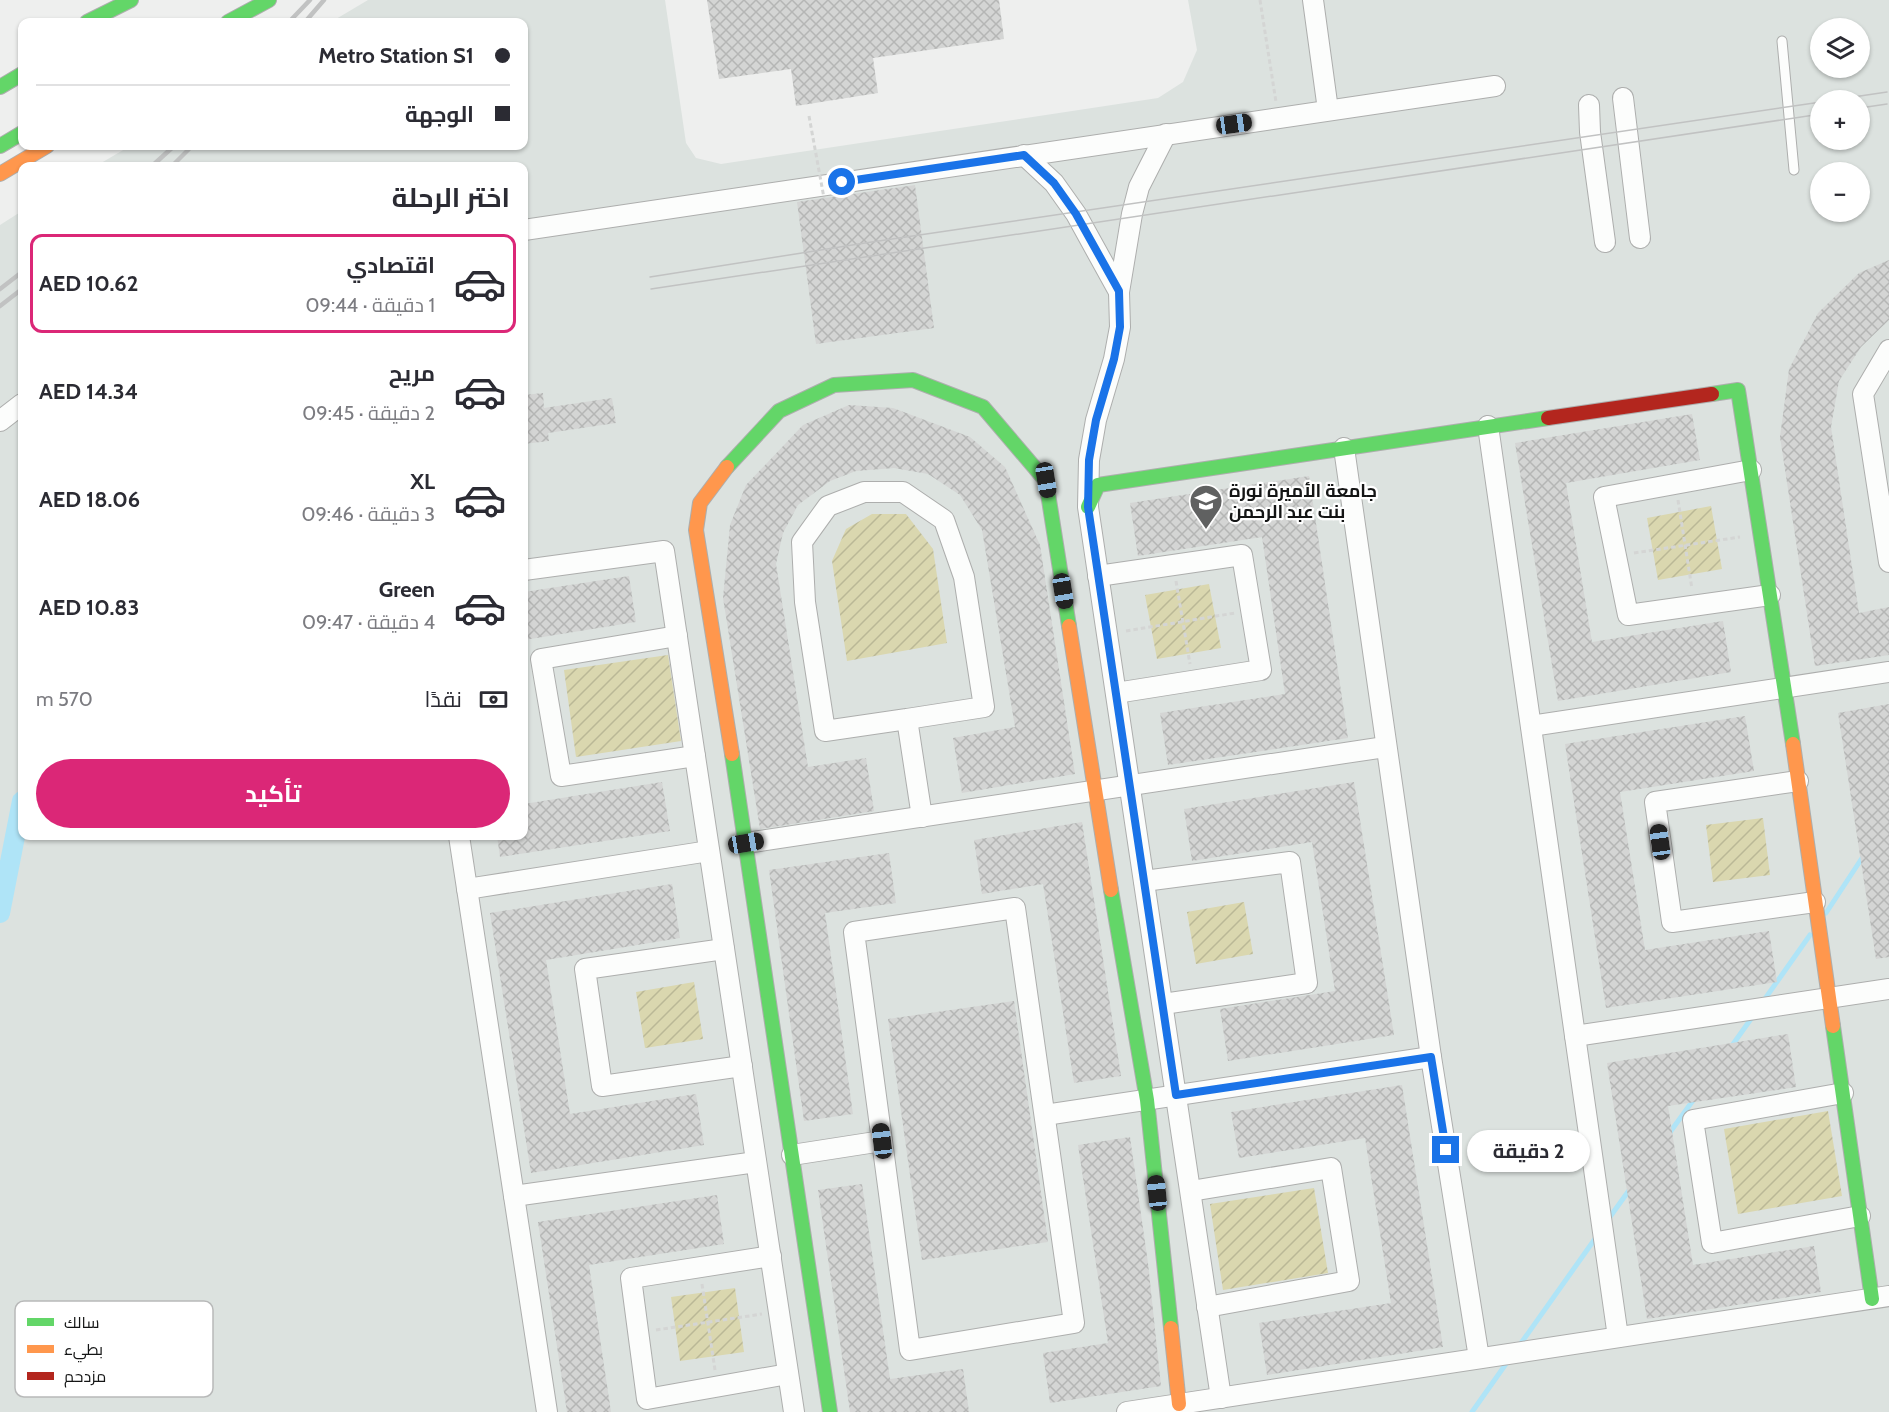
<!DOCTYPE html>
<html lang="ar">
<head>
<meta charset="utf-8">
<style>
	:root { --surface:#fff; --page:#f2f2f3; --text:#2b2b33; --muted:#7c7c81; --line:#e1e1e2; --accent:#db2777 }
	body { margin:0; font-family:Cabin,Cairo,sans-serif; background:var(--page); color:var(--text); direction:rtl; height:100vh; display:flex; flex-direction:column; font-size:22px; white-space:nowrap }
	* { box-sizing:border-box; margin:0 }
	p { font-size:20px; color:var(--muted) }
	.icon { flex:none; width:33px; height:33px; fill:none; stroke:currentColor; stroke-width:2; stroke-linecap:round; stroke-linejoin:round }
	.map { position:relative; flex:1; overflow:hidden; direction:ltr }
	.side { position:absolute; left:18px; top:162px; width:510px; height:678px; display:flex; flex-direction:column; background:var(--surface); border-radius:12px; box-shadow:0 2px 4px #0004; direction:rtl }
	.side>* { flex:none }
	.banner { position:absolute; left:18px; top:18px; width:510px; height:132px; border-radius:12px; box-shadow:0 2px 4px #0004; direction:rtl; display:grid; align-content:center; height:132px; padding:0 18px; background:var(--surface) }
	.tools { position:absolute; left:1810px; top:18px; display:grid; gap:12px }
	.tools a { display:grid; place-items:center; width:60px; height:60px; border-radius:50%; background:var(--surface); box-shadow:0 2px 4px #0004; font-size:30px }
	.end { position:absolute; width:27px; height:27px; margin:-14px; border:8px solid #1a73e8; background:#fff; box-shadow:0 0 0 3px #fff }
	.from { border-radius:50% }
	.bubble { position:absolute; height:42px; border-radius:21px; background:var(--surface); box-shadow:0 2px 4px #0004; font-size:20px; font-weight:700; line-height:42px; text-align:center; direction:rtl }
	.car { position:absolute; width:18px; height:36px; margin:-18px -9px; border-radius:8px; box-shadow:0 0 4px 2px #0007; background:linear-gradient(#222 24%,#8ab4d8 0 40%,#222 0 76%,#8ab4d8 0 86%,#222 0) }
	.banner b { display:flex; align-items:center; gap:21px; height:57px; font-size:22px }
	.banner b+b { border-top:2px solid var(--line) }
	.banner i { width:15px; height:15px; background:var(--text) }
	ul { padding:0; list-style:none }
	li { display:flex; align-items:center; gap:18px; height:99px; margin:0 12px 9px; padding:0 6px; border:3px solid transparent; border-radius:12px }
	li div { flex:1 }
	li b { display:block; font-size:22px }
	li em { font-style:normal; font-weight:700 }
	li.on { border-color:var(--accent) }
	li>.icon { width:54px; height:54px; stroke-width:1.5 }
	h2 { padding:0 18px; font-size:27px; line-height:72px }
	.pay { display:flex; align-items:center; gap:15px; height:66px; padding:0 18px; font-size:22px }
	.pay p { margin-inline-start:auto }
	.button { display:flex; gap:12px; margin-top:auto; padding:12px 18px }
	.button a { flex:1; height:69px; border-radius:36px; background:var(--accent); color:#fff; font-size:24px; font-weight:700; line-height:69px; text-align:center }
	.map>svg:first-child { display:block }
	.built { fill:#dce2df; fill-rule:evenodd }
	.garden { fill:url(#garden-furrows) }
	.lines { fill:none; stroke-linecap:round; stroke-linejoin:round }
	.stream { stroke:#afe4f7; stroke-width:5 }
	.canal { stroke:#afe4f7; stroke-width:20 }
	.building { fill:url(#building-cross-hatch) }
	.lane-casing { stroke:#adaead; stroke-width:11 }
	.street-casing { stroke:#adaead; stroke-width:22 }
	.fast-casing { stroke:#adaead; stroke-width:16 }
	.slow-casing { stroke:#adaead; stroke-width:16 }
	.jam-casing { stroke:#adaead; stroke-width:16 }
	.path { stroke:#d4d5d4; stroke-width:3; stroke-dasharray:4.5 3; stroke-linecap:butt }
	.lane { stroke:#fcfdfc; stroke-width:9 }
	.street { stroke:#fcfdfc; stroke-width:20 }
	.fast { stroke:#63d668; stroke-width:14 }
	.slow { stroke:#ff974d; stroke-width:14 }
	.jam { stroke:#b3261e; stroke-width:14 }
	.tram { stroke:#c1c2c2; stroke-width:1.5 }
	.rail { stroke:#c1c2c2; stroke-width:4.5 }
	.path-bridge { stroke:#d4d5d4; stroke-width:3; stroke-dasharray:4.5 3; stroke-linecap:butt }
	.route { stroke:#1a73e8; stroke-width:8 }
	.labels { text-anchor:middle; stroke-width:4.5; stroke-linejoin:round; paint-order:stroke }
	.poi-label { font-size:18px; font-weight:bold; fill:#141515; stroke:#fff; text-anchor:start }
	.key { fill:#fff; stroke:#b8b9b9; stroke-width:1.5 }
	.key-label { font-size:16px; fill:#141515 }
</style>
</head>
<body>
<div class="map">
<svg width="1889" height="1412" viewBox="0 0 1889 1412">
	<defs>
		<pattern id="garden-furrows" width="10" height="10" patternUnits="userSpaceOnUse" patternTransform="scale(1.5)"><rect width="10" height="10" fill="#dad7af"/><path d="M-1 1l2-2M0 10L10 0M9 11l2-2" fill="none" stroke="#bab896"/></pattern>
		<pattern id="building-cross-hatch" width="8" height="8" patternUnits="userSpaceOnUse" patternTransform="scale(1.5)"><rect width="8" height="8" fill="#d4d5d4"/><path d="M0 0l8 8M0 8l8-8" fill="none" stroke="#b5b6b5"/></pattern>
	</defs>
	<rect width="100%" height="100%" fill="#eeefee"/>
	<path class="built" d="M368 0H665L686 143 696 158 721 164 1158 98 1183 82 1197 50 1188 0H1889V1412H0V225L22 211V836H524V166H96L130 146H524V22H331ZM1821 28H1860V68H1821ZM1821 100H1860V140H1821ZM1821 172H1860V212H1821Z"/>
	<g class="garden">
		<path d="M1711 506 1722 569 1658 580 1647 518Z"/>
		<path d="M872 514H906L933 549 947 643 847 661 832 561 846 529Z"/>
		<path d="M1209 584 1221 648 1157 659 1145 595Z"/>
		<path d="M668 655 681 741 576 757 564 670Z"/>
		<path d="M1763 818 1770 875 1713 882 1706 825Z"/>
		<path d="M1244 902 1253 954 1196 964 1187 912Z"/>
		<path d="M694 982 703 1039 645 1048 636 992Z"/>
		<path d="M1828 1111 1842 1196 1738 1214 1724 1129Z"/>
		<path d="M1314 1188 1328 1273 1223 1290 1210 1204Z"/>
		<path d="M735 1288 744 1352 680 1361 671 1297Z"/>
	</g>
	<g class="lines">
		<g class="stream">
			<path d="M1826 913 1864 855"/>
			<path d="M1762 1003 1810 935"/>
			<path d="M1731 1047 1753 1016"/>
			<path d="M1668 1135 1694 1099"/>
			<path d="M1607 1221 1630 1189"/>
			<path d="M1519 1346 1597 1236"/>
			<path d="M1472 1412 1508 1361"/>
		</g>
		<path class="canal" d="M0 913 22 801"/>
	</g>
	<g class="building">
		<path d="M707 0H999L1004 39 873 58 878 93 796 106 791 69 719 79Z"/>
		<path d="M915 185 934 328 816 344 797 202Z"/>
		<path d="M1889 260V320L1861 347 1839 381 1831 427 1859 613 1889 607V655L1815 666 1780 437 1789 369 1818 313 1859 273Z"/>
		<path d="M543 393 544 408 612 398 616 423 548 433 549 441 524 444V395Z"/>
		<path d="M849 405 893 408 970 437 1005 467 1040 545 1075 774 962 793 953 738 1015 727 982 530 960 495 928 474 894 468 856 471 830 481 798 505 783 533 776 564 808 767 866 758 874 811 760 829 723 598 730 525 746 485 803 425Z"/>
		<path d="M1692 414 1700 460 1566 483 1592 642 1723 621 1731 672 1558 701 1515 443Z"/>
		<path d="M1309 476 1348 738 1168 765 1160 713 1285 694 1262 537 1138 556 1130 503Z"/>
		<path d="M629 576 636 622 524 640V592Z"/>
		<path d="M1889 704V957L1876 959 1838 713Z"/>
		<path d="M1745 716 1754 771 1620 792 1645 950 1769 931 1777 982 1606 1008 1565 744Z"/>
		<path d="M662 782 670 831 500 857 497 836H524V804Z"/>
		<path d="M1354 782 1394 1035 1228 1061 1220 1009 1335 991 1312 842 1192 861 1184 809Z"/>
		<path d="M1082 822 1121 1076 1074 1083 1043 884 982 894 974 840Z"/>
		<path d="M889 853 896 903 825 913 853 1114 804 1121 769 870Z"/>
		<path d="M672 884 680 938 546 960 570 1114 696 1094 704 1145 531 1173 490 913Z"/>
		<path d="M1014 1001 1048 1242 922 1260 888 1019Z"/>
		<path d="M1788 1034 1796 1087 1668 1106 1693 1265 1814 1246 1821 1292 1647 1319 1607 1063Z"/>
		<path d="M1402 1085 1443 1347 1267 1375 1259 1323 1391 1303 1365 1138 1239 1158 1231 1112Z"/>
		<path d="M1130 1137 1148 1263 1161 1386 1050 1403 1043 1353 1108 1343 1078 1145Z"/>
		<path d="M862 1184 890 1379 963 1369 969 1412H850L818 1190Z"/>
		<path d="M717 1195 724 1244 589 1265 611 1412H567L538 1222Z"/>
	</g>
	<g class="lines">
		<defs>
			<path id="lane" d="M1782 41 1794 170"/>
			<g id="street">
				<path d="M1313 0 1328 110"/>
				<path d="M1623 98 1640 238"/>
				<path d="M1589 105 1590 132 1605 242"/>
				<path d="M1166 134 1139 187 1132 214 1119 292 1120 327 1114 359 1096 420 1089 460 1088 507 1221 1398"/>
				<path d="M1024 155 1054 183 1076 214 1119 292"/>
				<path d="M524 230 1495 86"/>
				<path d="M1889 350 1863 394 1889 562"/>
				<path d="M0 421 22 404"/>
				<path d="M1488 426 1618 1337"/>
				<path d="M1344 448 1431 1057 1479 1358"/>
				<path d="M1751 470 1604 497 1628 615 1770 595"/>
				<path d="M524 570 664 551 794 1412"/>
				<path d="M1098 576 1242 555 1261 670 1116 693"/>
				<path d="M677 636 541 659 561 776 695 756"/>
				<path d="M907 719 825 731 805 602 802 542 828 506 864 492H903L944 520 964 577 984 707 907 719 922 817"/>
				<path d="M1531 726 1889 672"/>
				<path d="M1798 781 1655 802 1672 922 1815 902"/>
				<path d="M459 836 547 1412"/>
				<path d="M746 843 1385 747"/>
				<path d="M1144 881 1290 862 1307 983 1163 1004"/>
				<path d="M467 889 709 851"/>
				<path d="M1015 908 1074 1323 910 1350 854 932Z"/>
				<path d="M724 949 585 969 602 1086 742 1066"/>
				<path d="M1575 1036 1889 989"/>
				<path d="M1843 1093 1693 1120 1712 1243 1860 1216"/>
				<path d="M1045 1115 1431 1057"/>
				<path d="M792 1155 882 1141"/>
				<path d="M1191 1191 1331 1168 1349 1281 1207 1307"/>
				<path d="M514 1196 756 1162"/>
				<path d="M771 1256 631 1278 647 1399 788 1374"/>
				<path d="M1127 1412 1889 1296"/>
			</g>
			<g id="fast">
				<path d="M87 22 131 0"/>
				<path d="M228 22 269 0"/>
				<path d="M0 87 22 74"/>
				<path d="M0 146 22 133"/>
				<path d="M1712 394 1738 390 1793 744"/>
				<path d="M727 467 779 411 834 385 913 380 983 407 1046 481 1069 626"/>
				<path d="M1088 507 1098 485 1548 418"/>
				<path d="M732 754 830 1412"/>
				<path d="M1111 890 1147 1100 1171 1328"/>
				<path d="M1833 1026 1872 1299"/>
			</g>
			<g id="slow">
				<path d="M0 174 47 146"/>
				<path d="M727 467 700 503 696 530 732 754"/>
				<path d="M1069 626 1111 890"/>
				<path d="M1793 744 1833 1026"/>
				<path d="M1171 1328 1179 1404"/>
			</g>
			<path id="jam" d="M1548 418 1712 394"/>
		</defs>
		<use href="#lane" class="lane-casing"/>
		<use href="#street" class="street-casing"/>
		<use href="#fast" class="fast-casing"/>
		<use href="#slow" class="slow-casing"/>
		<use href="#jam" class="jam-casing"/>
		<g class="path">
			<path d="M1260 0 1276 102"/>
			<path d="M1678 500 1692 589"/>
			<path d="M1634 553 1740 537"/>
			<path d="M1176 581 1190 664"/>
			<path d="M1126 631 1235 613"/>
			<path d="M702 1284 715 1370"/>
			<path d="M656 1330 762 1314"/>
		</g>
		<use href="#lane" class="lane"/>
		<use href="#street" class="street"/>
		<use href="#fast" class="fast"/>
		<use href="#slow" class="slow"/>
		<use href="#jam" class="jam"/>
		<g class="tram">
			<path d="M1833 100 1887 92"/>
			<path d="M1860 108 1887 104"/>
			<path d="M650 277 865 243 1821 102"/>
			<path d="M651 289 1821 114"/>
		</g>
		<g class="rail">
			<path d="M289 22 310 0"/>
			<path d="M305 22 324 0"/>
			<path d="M152 166 174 146"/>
			<path d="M172 166 192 146"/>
			<path d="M0 289 22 272"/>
			<path d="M0 306 22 289"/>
		</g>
		<path class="path-bridge" d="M809 116 824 198"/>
	</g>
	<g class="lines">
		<path class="route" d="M842 182 1024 155 1054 183 1076 214 1119 291 1120 327 1114 359 1096 420 1089 460 1088 507 1176 1095 1431 1057 1446 1150"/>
	</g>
	<defs>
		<symbol id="university-pin" viewBox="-11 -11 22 30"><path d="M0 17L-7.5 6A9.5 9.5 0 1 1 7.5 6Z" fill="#606161" stroke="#fff"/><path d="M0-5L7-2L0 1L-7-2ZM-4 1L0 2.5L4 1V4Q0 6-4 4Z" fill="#fff"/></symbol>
	</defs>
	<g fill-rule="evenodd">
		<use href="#university-pin" x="1187" y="482" width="38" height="52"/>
	</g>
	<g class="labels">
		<g class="poi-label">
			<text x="1229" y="497">جامعة الأميرة نورة<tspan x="1229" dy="21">بنت عبد الرحمن</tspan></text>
		</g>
	</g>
	<rect x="15" y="1301" width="198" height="96" rx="9" class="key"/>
	<rect x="27" y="1318" width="27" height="8" fill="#63d668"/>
	<rect x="27" y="1345" width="27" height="8" fill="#ff974d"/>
	<rect x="27" y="1372" width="27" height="8" fill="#b3261e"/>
	<g class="key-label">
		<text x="64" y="1328">سالك</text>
		<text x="64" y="1355">بطيء</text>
		<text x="64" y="1382">مزدحم</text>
	</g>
</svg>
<div class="tools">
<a><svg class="icon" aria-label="layers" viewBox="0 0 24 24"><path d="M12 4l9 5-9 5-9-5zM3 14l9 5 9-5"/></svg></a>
<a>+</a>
<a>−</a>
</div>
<i class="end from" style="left:842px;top:182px"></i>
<i class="end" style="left:1446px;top:1150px"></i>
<div class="bubble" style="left:1467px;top:1130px;width:123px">2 دقيقة</div>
<i class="car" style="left:1234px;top:124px;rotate:82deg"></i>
<i class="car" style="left:1046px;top:480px;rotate:171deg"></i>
<i class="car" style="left:1063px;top:591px;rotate:171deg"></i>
<i class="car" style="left:1660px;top:842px;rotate:352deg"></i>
<i class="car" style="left:746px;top:843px;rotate:81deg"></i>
<i class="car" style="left:882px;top:1141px;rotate:353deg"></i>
<i class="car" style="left:1157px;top:1193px;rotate:354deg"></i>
<div class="banner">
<b><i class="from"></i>Metro Station S1</b>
<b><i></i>الوجهة</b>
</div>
<section class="side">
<h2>اختر الرحلة</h2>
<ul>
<li class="on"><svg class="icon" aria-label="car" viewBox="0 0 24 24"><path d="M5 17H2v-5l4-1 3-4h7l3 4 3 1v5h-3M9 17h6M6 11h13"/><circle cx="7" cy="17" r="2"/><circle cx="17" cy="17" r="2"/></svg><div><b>اقتصادي</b><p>1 دقيقة · 09:44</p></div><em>AED 10.62</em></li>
<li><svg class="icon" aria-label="car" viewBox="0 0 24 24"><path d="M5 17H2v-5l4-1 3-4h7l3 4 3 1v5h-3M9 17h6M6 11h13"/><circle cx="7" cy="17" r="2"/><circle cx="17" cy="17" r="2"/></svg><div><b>مريح</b><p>2 دقيقة · 09:45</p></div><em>AED 14.34</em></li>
<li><svg class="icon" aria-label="car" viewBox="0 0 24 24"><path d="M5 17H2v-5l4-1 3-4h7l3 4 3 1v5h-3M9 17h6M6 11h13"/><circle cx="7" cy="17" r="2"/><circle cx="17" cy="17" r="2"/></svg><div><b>XL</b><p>3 دقيقة · 09:46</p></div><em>AED 18.06</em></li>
<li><svg class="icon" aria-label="car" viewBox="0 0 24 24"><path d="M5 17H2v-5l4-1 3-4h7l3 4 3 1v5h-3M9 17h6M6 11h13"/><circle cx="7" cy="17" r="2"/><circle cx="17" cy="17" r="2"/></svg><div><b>Green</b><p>4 دقيقة · 09:47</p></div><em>AED 10.83</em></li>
</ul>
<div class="pay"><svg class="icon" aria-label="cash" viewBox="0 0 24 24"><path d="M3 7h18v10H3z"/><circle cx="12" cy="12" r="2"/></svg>نقدًا<p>570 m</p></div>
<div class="button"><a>تأكيد</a></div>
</section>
</div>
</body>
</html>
